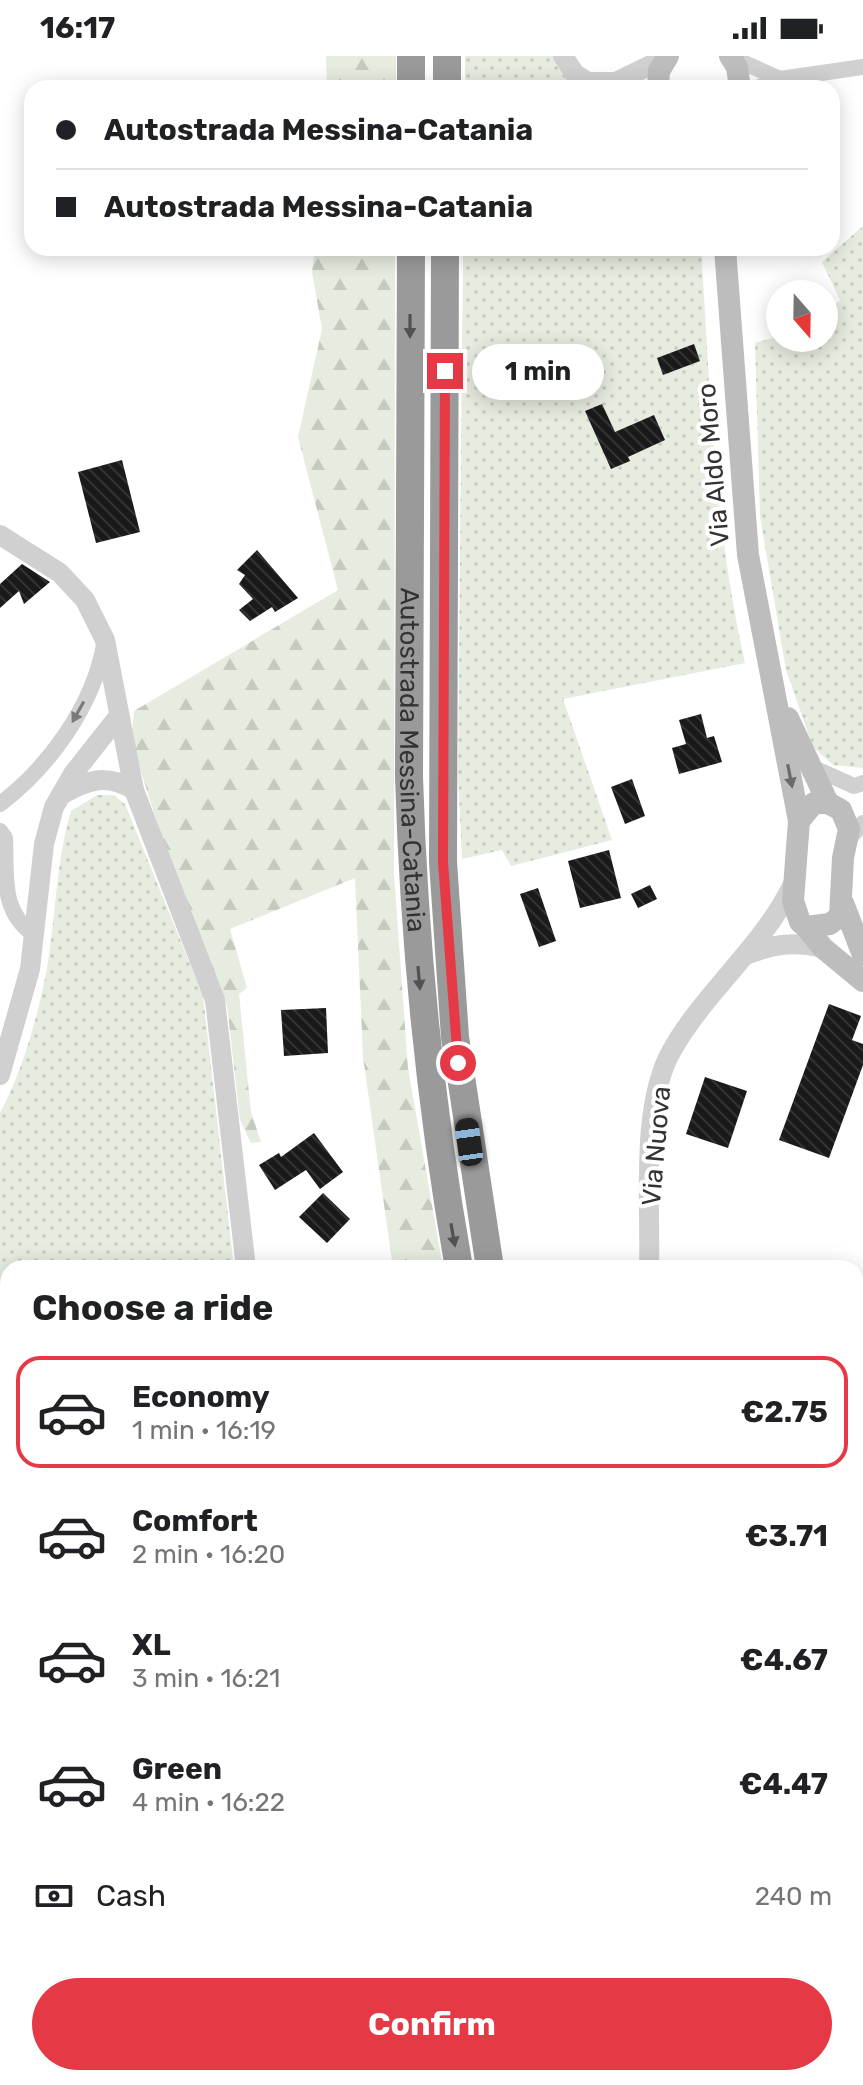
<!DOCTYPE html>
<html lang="en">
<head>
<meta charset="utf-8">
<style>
	:root { --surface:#fff; --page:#f2f2f2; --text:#202124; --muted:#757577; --line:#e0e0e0; --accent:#e63946 }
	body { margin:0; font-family:Rubik,sans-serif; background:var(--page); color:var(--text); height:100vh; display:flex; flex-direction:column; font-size:30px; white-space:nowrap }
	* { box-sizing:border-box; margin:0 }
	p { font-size:26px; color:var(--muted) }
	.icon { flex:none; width:44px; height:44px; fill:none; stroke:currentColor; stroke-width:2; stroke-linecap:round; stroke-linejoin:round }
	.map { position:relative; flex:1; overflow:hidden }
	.sheet { position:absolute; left:0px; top:1204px; width:864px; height:826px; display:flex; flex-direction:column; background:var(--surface); border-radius:24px 24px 0 0; box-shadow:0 4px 20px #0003 }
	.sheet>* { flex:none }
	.hud { position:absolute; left:24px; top:24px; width:816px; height:176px; border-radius:24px; box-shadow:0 4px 20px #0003; display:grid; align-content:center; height:176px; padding:0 32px; background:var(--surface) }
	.needle { width:52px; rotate:160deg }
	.fabs { position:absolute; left:766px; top:224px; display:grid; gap:16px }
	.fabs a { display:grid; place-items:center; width:72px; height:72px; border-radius:50%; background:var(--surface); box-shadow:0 4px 20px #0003; font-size:40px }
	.end { position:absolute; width:36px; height:36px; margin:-18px; border:10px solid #e63946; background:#fff; box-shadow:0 0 0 4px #fff }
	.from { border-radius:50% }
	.bubble { position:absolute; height:56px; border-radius:28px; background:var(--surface); box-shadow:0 4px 20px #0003; font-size:26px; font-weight:700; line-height:56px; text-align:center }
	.car { position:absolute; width:24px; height:48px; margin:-24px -12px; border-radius:10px; box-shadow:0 0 6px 2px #0007; background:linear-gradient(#222 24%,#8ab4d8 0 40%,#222 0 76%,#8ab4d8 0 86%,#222 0) }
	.hud b { display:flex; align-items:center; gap:28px; height:76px; font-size:30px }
	.hud b+b { border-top:2px solid var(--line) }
	.hud i { width:20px; height:20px; background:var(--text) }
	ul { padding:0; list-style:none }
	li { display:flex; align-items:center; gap:24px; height:112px; margin:0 16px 12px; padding:0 16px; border:4px solid transparent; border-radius:24px }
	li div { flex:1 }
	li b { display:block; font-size:30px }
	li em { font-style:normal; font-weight:700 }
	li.selected { border-color:var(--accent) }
	li>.icon { width:72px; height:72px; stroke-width:1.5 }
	h2 { padding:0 32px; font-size:36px; line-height:96px }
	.pay { display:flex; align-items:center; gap:20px; height:88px; padding:0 32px; font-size:30px }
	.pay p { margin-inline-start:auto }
	.primary-button { display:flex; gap:16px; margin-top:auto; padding:16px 32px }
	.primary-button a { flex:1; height:92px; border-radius:48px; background:var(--accent); color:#fff; font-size:32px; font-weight:700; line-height:92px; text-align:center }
	.status { display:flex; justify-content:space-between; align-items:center; height:56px; padding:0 40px; background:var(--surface); direction:ltr }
	.status svg { height:22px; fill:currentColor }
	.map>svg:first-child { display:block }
	.grass { fill:url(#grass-dots) }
	.forest { fill:url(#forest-firs) }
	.building { fill:url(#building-back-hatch) }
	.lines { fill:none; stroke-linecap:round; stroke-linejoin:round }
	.minor { stroke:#d0d0d0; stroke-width:16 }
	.tertiary { stroke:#d0d0d0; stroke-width:20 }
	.secondary { stroke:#bdbdbd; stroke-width:22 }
	.motorway { stroke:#9a9a9a; stroke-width:28 }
	.oneway { fill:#525252 }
	.oneway2 { fill:#7a7a7a }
	.oneway3 { fill:#6a6a6a }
	.route { stroke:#e63946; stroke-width:10 }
	.labels { text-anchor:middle; stroke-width:8; stroke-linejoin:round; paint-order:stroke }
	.street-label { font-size:26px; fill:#333; stroke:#fff }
</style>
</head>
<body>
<div class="status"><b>16:17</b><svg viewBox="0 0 49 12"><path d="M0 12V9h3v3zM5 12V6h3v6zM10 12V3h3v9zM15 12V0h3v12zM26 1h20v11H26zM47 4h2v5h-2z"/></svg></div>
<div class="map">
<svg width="863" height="2029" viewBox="0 0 863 2029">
	<defs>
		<pattern id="grass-dots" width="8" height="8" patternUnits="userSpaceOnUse" patternTransform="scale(2)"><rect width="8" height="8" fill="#e6ecdf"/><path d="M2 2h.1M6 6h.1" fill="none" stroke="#c6cbc0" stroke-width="1.8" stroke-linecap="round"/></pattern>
		<pattern id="forest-firs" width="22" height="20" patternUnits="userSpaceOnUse" patternTransform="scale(2)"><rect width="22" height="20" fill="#e6ecdf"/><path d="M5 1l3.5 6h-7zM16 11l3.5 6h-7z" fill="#c6cbc0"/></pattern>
		<pattern id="building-back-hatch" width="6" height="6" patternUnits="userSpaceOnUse" patternTransform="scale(2)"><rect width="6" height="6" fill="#1a1a1a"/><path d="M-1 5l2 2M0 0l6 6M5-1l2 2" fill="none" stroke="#333"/></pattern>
	</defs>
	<rect width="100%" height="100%" fill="#fff"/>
	<g class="grass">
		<path d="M465 0H555L576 32H465Z"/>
		<path d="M863 170V712L833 709 813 691 786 614 760 460 755 287 780 280 824 282V260L840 244 822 206Z"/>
		<path d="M463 192H701C710 330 714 471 745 607L563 643 612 784 511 810 502 794 462 803 458 717Z"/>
		<path d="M97 739H113L125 748 203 940 234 1212H8V2022H721L724 2029H0V1057C23 1014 38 960 47 912 56 859 56 806 71 755Z"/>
	</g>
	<g class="forest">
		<path d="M326 0H396V32H327Z"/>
		<path d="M315 192H395L394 818 408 1012 443 1212H393L363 1001 355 822 230 873 247 932 239 938 251 1056 261 1086 251 1087 240 1064 227 949 167 798 138 706 132 678 134 655 338 534 298 381 322 273 312 216Z"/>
	</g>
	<g class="building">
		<path d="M694 288 700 305 663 319 657 302Z"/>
		<path d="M602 348 615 376 654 359 665 384 628 401 630 405 611 413 585 355Z"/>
		<path d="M122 404 140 476 96 487 78 416Z"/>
		<path d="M257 494 298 542 275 556 272 551 250 565 239 554 253 543 239 528 245 519 237 514Z"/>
		<path d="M22 508 50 526 24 548 19 535 0 552V528Z"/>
		<path d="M701 658 707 682 714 680 722 706 679 718 672 692 686 688 679 664Z"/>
		<path d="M632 723 645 760 625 768 611 731Z"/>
		<path d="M609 794 621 842 580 852 568 805Z"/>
		<path d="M650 829 657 843 638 852 631 838Z"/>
		<path d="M538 832 556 885 539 891 520 838Z"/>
		<path d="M829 948 861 960 852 984 863 988V1009L829 1102 779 1084Z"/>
		<path d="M326 952 328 997 284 1000 281 954Z"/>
		<path d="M705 1021 747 1035 728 1092 686 1078Z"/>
		<path d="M314 1077 343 1116 320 1133 306 1114 275 1134 259 1109 279 1097 281 1101Z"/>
		<path d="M323 1137 350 1163 327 1187 299 1161Z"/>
	</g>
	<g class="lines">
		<g class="minor">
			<path d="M731 1 780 23"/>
			<path d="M757 32 780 23 863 11"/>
			<path d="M814 712 854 730 863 727"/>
			<path d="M0 748C49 711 93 650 104 589"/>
			<path d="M0 775 5 782C7 822 0 854 34 879"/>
			<path d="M846 786 863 767"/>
			<path d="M856 1363 863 1365"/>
			<path d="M856 1692 863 1712"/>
		</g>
		<g class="tertiary">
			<path d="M563 0 575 18 596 31"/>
			<path d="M586 26H616L667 1"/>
			<path d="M0 479 60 517 85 544 105 584 134 734 215 944 246 1212"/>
			<path d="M61 739C87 724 106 717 134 734"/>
			<path d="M746 899C774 888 793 885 823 892"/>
			<path d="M0 1019 30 913 44 788 54 751 73 718 118 661"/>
			<path d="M649 1212C651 1148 640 1050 672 994 706 934 764 890 794 826"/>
		</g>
		<g class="secondary">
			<path d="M730 0 737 11 740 32"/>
			<path d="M658 32 659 15 668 0"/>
			<path d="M725 192 748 499 799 765 793 845 800 866 806 871 830 868 840 860 843 802 849 773 841 754 828 747H814L799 765"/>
			<path d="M788 662 828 747"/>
			<path d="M843 847 863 899"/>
			<path d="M806 871 823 892 863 925"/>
		</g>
		<g class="motorway">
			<path d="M411 32V0"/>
			<path d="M447 32V0"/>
			<path id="s1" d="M411 192 409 721C414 887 430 1049 459 1212"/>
			<path d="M445 192 443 806 455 981 490 1212"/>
			<path d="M740 2022 744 2029"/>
			<path d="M775 2022 778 2029"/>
		</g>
	</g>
	<defs><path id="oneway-solid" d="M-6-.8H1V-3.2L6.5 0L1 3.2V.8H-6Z" transform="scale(2)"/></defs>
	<g class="oneway">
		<use href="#oneway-solid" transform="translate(410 270) rotate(90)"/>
		<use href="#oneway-solid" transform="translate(419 922) rotate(85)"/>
		<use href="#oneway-solid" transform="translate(453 1179) rotate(80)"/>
	</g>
	<use class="oneway2" href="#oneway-solid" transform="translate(78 656) rotate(119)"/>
	<use class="oneway3" href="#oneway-solid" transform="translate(790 720) rotate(79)"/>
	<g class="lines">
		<path class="route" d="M445 315 443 806 458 1007"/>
	</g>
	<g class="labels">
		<g class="street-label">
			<text transform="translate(713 409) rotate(-95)" y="9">Via Aldo Moro</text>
			<text dy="9" stroke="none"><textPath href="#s1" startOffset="512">Autostrada Messina-Catania</textPath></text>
			<text transform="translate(656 1090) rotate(-85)" y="9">Via Nuova</text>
		</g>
	</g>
</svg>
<div class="fabs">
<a><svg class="needle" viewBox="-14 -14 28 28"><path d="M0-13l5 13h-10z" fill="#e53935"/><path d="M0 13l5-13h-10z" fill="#757577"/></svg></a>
</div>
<i class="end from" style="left:458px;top:1007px"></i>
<i class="end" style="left:445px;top:315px"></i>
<div class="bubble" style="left:472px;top:288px;width:132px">1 min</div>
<i class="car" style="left:469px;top:1086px;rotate:352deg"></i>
<div class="hud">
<b><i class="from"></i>Autostrada Messina-Catania</b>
<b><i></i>Autostrada Messina-Catania</b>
</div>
<section class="sheet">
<h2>Choose a ride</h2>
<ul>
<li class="selected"><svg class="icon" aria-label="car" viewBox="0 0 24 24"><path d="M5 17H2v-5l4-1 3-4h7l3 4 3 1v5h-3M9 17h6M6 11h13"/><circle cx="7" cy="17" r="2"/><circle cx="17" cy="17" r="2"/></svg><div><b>Economy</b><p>1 min · 16:19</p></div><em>€2.75</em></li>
<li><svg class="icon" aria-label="car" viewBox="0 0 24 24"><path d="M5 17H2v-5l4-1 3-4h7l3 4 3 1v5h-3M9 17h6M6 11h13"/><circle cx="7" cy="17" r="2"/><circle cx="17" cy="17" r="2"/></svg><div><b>Comfort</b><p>2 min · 16:20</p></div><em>€3.71</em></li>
<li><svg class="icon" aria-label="car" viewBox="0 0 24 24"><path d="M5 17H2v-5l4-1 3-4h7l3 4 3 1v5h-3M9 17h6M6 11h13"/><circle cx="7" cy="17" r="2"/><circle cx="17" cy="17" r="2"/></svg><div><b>XL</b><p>3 min · 16:21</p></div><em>€4.67</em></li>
<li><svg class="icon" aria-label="car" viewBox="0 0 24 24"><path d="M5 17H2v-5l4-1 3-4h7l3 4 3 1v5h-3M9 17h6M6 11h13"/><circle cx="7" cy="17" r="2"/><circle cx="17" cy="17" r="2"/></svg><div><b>Green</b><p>4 min · 16:22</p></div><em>€4.47</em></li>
</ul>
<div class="pay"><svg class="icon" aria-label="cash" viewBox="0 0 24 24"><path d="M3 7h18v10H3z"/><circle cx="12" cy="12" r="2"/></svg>Cash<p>240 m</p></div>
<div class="primary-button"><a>Confirm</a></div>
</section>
</div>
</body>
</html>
